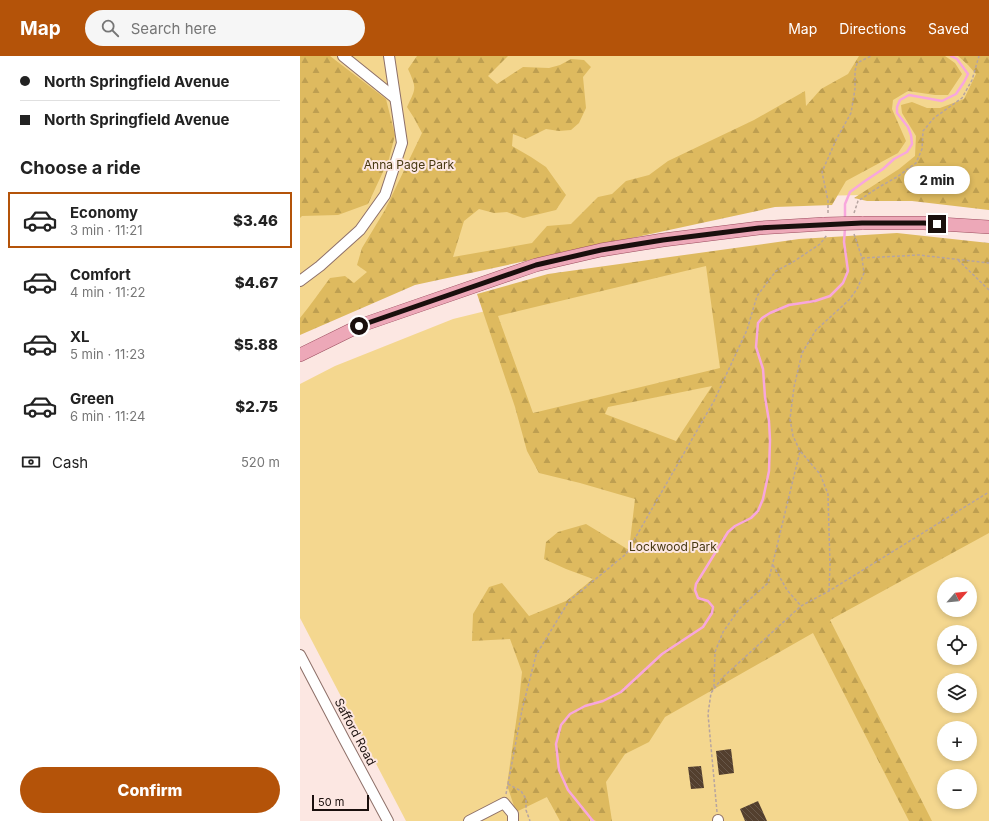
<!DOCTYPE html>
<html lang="en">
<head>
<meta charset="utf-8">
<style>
	:root { --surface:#fff; --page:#f6f6f6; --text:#222; --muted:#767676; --line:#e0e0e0; --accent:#b45309 }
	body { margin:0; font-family:Inter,sans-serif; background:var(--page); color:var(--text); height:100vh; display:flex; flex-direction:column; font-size:15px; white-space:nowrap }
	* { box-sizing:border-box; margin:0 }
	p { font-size:13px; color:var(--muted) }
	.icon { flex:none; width:22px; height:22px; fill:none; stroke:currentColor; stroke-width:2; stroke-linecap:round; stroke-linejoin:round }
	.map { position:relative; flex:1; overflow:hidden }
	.side { display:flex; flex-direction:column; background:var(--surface); width:300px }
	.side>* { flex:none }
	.guide { display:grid; align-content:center; height:88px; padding:0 20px; background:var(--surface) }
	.needle { width:26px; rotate:63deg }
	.controls { position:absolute; left:637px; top:521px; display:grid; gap:8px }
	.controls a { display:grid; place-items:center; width:40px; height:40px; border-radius:50%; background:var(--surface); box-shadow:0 2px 6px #0003; font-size:20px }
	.scale { position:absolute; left:12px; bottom:10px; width:57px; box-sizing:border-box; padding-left:4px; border:2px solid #1a0f0d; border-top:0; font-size:11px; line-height:14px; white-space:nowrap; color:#1a0f0d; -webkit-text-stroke:3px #fce7e2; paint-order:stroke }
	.end { position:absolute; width:18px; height:18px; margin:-9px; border:5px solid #1a0f0d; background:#fff; box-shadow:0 0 0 2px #fff }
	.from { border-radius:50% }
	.bubble { position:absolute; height:28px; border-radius:14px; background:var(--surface); box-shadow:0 2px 6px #0003; font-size:13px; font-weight:800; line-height:28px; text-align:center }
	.guide b { display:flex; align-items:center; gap:14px; height:38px; font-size:15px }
	.guide b+b { border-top:1px solid var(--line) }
	.guide i { width:10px; height:10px; background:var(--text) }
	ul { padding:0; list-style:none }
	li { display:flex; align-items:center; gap:12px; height:56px; margin:0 8px 6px; padding:0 12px; border:2px solid transparent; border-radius:0px }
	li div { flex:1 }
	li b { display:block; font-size:15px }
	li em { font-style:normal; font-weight:800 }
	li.current { border-color:var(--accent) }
	li>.icon { width:36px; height:36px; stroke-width:1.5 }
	h2 { padding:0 20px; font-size:18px; line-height:48px }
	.pay { display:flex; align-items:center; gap:10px; height:44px; padding:0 20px; font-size:15px }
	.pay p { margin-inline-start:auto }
	.action { display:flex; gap:8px; margin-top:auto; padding:8px 20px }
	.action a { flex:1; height:46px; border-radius:24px; background:var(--accent); color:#fff; font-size:16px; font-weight:800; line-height:46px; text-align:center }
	header { display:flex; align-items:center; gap:24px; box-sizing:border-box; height:56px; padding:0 20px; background:var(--accent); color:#fff }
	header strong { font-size:19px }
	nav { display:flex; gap:22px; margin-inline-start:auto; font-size:14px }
	.search { width:280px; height:36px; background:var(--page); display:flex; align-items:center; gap:10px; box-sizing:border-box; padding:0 14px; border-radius:22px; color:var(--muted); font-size:15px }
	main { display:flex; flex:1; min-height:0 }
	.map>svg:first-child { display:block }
	.green { fill:#f4d78f; fill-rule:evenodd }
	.forest { fill:url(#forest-firs); fill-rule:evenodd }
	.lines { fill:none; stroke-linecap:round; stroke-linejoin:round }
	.stream { stroke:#f8a7dd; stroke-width:2.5 }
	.building { fill:url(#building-back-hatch) }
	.minor-casing { stroke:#8e7069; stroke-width:12 }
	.major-casing { stroke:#9b4d5e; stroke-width:14 }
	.path { stroke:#b6a4a0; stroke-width:1.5; stroke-dasharray:3 2; stroke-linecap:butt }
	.minor { stroke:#fff; stroke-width:10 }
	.major { stroke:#eda8b8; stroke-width:13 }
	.major-bridge-casing { stroke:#9b4d5e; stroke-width:14; stroke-linecap:butt }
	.major-bridge { stroke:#eda8b8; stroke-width:13 }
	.route { stroke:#1a0f0d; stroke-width:5 }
	.labels { text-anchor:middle; stroke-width:4; stroke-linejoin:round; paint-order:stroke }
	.park-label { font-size:12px; fill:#473811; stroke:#fce7e2 }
	.street-label { font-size:12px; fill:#1a0f0d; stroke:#fce7e2 }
</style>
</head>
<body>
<header>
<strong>Map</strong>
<div class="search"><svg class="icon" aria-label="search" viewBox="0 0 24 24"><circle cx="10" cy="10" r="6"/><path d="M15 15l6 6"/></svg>Search here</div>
<nav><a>Map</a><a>Directions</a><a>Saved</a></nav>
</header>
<main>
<section class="side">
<div class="guide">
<b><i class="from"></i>North Springfield Avenue</b>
<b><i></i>North Springfield Avenue</b>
</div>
<h2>Choose a ride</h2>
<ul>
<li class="current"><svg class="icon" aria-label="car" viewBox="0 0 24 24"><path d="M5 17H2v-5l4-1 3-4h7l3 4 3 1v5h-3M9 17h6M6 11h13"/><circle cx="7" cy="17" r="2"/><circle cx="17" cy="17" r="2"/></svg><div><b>Economy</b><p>3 min · 11:21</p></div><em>$3.46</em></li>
<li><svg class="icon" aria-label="car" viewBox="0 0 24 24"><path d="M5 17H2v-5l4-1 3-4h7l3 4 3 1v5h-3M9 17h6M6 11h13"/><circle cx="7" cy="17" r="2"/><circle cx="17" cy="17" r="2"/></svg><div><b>Comfort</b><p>4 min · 11:22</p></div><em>$4.67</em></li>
<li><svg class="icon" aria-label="car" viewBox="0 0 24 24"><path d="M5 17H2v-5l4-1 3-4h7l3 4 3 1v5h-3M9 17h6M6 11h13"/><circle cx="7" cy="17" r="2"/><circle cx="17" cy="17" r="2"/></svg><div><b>XL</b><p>5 min · 11:23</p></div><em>$5.88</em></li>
<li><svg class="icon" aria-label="car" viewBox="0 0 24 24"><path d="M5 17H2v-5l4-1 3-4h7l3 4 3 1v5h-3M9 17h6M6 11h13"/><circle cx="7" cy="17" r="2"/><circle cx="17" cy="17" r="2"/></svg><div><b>Green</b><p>6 min · 11:24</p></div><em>$2.75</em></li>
</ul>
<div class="pay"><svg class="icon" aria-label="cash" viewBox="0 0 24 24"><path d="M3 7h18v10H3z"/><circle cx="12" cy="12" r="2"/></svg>Cash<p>520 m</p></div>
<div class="action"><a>Confirm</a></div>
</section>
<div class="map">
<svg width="689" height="765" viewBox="0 0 689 765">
	<defs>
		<pattern id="forest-firs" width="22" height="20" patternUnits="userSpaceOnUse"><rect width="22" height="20" fill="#deba5f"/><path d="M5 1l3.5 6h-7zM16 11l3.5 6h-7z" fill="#be9f51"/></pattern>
		<pattern id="building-back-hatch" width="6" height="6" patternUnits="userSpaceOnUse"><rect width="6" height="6" fill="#533f2e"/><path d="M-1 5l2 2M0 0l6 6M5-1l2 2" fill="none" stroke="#685749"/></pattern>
	</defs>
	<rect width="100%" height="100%" fill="#fce7e2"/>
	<g class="green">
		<path d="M0 0H689L616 138 512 140 153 209 0 274Z"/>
		<path d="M689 197V765H106L0 562V328L35 310 153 263 391 205ZM644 528H670V554H644ZM644 576H670V602H644ZM644 624H670V650H644ZM644 672H670V698H644ZM644 720H670V746H644Z"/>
	</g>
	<g class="forest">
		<path d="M0 0H30L86 43 95 79 89 103 68 148 38 159 2 160 0 162Z"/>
		<path d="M117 0H208L188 20 197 28 223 11 249 12 260 9 271 3 284 4 291 11 283 21 286 52 279 67 271 74 259 75 246 73 226 83 213 78 212 90 231 101 246 111 266 139 256 154 223 162 207 156 194 157 179 153 164 165 153 201 232 187 247 170 271 168 298 141 312 138 326 125 349 119 368 105 454 64 505 35 506 50 521 33 548 18 559 0H645L655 7 662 18 648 39H635L608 35 593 44 592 53 606 85 598 97 546 125 532 149 475 151 115 229 0 279V262C11 249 20 235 30 222L45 220 54 227 67 216 57 209 62 192 85 154 122 77 114 62 107 51C116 32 117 33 108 13Z"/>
		<path d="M658 0H689V154L612 145H567L554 142 599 113 615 100 616 80 602 57 601 49 612 46 627 52H640L664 43 676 18 668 9Z"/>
		<path d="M597 177 689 187V477L530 564 632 765H609L513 577 365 661 349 686 325 698 306 726 312 765H296L290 762V765H260L247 741 216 756 207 729 219 645 222 616 210 583 172 585 173 558 189 531 202 527 229 560 266 545 293 523 266 513 244 503 246 486 258 476 286 468 329 494 335 443 280 427 239 417 227 395 215 351 177 238 248 218 499 183ZM406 210 420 312 233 357 198 260ZM412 330 376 385 305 358 308 351Z"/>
	</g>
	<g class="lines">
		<g class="stream">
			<path d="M545 163V148L550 136 565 125 583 113 594 103 607 96 612 88 611 79 608 71 597 57V51L600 44 609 39 642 45 656 38 664 26 668 18 657 3 651 0"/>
			<path d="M293 765 268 734 259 714 256 688 261 669 270 658 285 650 303 645 321 636 362 598 403 571 412 557 413 551 408 545 398 542 395 534 396 528 428 476 435 470 451 462 458 455 463 443 469 415 470 384 469 365 465 341 463 313 456 291 458 267 462 262 470 257 489 249 515 245 530 240 543 227 548 215 544 186 545 172"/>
		</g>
	</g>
	<g class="building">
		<path d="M431 693 434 717 419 719 416 695Z"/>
		<path d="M401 710 404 732 391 733 388 711Z"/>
		<path d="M458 745 467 765H445L440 753Z"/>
	</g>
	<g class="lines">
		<defs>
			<g id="minor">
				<path d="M43 0 95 42"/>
				<path d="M0 225 20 210 60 174 85 139 102 87 89 0"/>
				<path d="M0 599 44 683 88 765"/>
				<path d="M418 764V765"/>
				<path d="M169 765 204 747 213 758V765"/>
			</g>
			<g id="major">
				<path d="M562 167H624L689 171"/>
				<path d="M0 299 59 270 236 209 301 194 363 184 459 172 524 168"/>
			</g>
		</defs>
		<use href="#minor" class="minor-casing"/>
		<use href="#major" class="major-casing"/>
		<g class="path">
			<path d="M528 157V145L522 116 536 84 551 57 555 33V15L557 7 571 0"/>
			<path d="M554 157 558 145 579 131 597 121 616 107 622 93 623 75 634 62 662 42 672 24 679 0"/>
			<path d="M562 202 619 199 689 207"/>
			<path d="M658 204 689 234"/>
			<path d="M473 509 487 534 501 550"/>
			<path d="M529 535 530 509 528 438 520 418 500 395 493 380 490 363 494 331 502 297 516 274 549 244 557 233 564 217 562 202 554 178"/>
			<path d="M414 631 415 596 423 576 440 552 468 527 500 395"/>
			<path d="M208 728 221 735 226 743V754L230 765"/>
			<path d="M206 738 222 654 236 599 269 545 326 498 414 345 447 274 457 240 476 215 493 206 520 188 527 179"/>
			<path d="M417 756 408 658 411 637 422 622 501 550 529 535 689 436"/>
		</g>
		<use href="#minor" class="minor"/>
		<use href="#major" class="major"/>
		<defs>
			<path id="major-bridge" d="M524 168 562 167"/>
		</defs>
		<use href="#major-bridge" class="major-bridge-casing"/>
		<use href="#major-bridge" class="major-bridge"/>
	</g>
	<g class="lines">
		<path class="route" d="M59 270 236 209 301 194 363 184 459 172 562 167H624L637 168"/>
	</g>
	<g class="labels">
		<g class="park-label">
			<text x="109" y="113">Anna Page Park</text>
			<text x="373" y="495">Lockwood Park</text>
		</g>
		<g class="street-label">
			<text transform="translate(55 676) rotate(62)" y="4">Safford Road</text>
		</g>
	</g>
</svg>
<div class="controls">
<a><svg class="needle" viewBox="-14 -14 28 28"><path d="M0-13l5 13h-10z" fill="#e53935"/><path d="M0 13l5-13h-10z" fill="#767676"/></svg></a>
<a><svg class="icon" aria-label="locate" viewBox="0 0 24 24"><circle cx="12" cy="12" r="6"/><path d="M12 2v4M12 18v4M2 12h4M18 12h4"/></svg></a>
<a><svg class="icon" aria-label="layers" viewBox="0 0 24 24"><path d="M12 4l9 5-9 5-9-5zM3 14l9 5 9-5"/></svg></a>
<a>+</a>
<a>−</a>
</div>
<div class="scale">50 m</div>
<i class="end from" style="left:59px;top:270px"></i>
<i class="end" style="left:637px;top:168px"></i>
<div class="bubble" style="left:604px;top:110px;width:66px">2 min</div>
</div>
</main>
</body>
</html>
